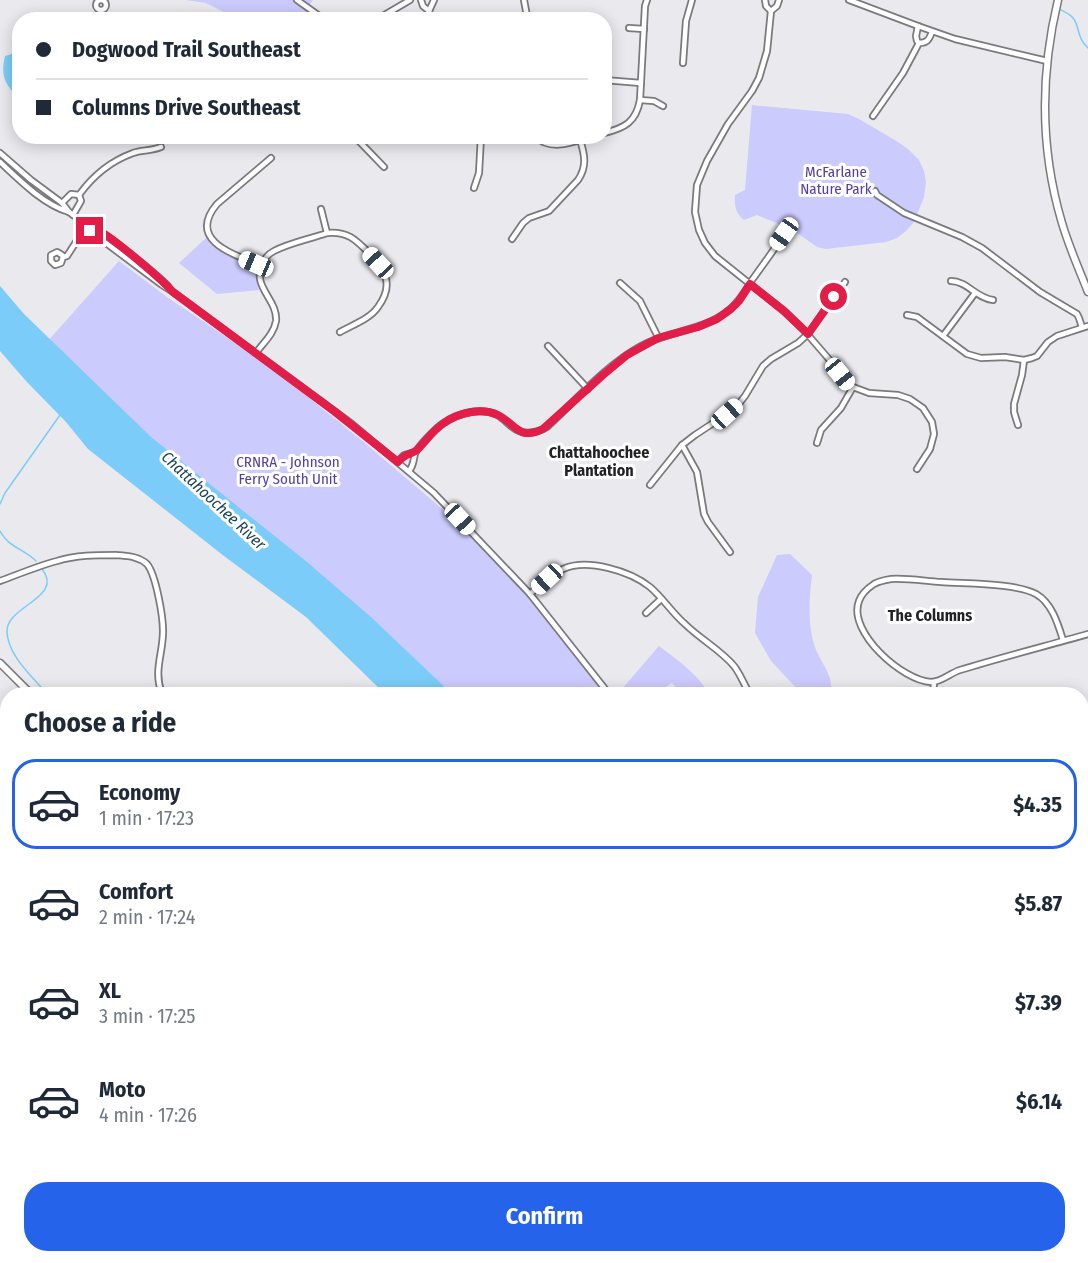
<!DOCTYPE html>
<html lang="en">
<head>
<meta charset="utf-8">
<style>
	:root { --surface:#fff; --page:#f6f6f7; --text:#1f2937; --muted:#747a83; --line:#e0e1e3; --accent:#2563eb }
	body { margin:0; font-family:"Fira Sans Condensed",sans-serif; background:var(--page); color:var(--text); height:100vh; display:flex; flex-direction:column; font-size:22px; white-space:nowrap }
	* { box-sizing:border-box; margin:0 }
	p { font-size:20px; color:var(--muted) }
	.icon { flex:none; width:33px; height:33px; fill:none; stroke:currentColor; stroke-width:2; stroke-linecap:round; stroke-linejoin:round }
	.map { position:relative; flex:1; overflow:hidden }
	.panel { position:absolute; left:0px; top:687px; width:1089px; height:576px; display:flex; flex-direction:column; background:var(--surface); border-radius:24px 24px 0 0; box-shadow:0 3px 15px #0003 }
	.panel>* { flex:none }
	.hud { position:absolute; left:12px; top:12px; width:600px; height:132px; border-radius:24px; box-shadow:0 3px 15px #0003; display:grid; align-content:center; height:132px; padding:0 24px; background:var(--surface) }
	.end { position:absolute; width:27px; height:27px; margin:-14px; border:8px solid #e11d48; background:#fff; box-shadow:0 0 0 3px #fff }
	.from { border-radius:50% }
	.car { position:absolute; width:18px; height:36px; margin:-18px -9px; border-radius:8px; box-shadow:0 0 4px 2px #0007; background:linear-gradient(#fff 24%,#345 0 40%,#fff 0 76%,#345 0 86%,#fff 0) }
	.hud b { display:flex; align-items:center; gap:21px; height:57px; font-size:22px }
	.hud b+b { border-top:2px solid var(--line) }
	.hud i { width:15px; height:15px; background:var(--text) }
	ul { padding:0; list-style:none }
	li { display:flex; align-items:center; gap:18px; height:90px; margin:0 12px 9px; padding:0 12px; border:3px solid transparent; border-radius:24px }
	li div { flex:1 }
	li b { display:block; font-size:22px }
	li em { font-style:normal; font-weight:700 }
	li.active { border-color:var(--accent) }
	li>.icon { width:54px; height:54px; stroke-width:1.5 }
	h2 { padding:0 24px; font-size:27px; line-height:72px }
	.cta { display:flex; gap:12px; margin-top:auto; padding:12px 24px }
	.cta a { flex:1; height:69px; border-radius:24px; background:var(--accent); color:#fff; font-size:24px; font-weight:700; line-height:69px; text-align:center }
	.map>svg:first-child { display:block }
	.green { fill:#cccbfd }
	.water { fill:#7cccf9 }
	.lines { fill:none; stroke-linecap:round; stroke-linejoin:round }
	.stream { stroke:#7cccf9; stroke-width:1.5 }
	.street-casing { stroke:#7a7a7e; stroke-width:8 }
	.secondary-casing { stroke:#7a7a7e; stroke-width:9 }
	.primary-casing { stroke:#7a7a7e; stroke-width:10 }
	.street { stroke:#fff; stroke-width:4.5 }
	.secondary { stroke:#fff; stroke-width:6 }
	.primary { stroke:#fff; stroke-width:7 }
	.route { stroke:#e11d48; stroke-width:8 }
	.labels { text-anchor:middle; stroke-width:6; stroke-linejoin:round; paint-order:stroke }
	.park-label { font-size:15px; fill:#5140a6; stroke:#fff }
	.neighbourhood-label { font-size:16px; font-weight:bold; fill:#232325; stroke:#fff }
	.water-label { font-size:16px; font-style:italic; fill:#123f56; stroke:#fff }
</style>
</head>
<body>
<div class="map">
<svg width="1088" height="1263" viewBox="0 0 1088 1263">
	<rect width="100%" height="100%" fill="#e9e9ee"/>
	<g class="green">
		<path d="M186 0H313L305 11 317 19H238L206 3Z"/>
		<path d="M752 105 848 114 859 119 898 142 908 149 919 160 924 171 926 182 924 197 914 222 906 231 897 238 886 242 826 249 817 247 793 230 757 215 744 220C736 213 734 207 735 195L745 190Z"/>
		<path d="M207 237C220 256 234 258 254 266 258 270 257 283 259 290L217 294 179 263Z"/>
		<path d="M119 261 167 297 271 367 366 444 454 519 515 580 605 694H446L235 517 47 342Z"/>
		<path d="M790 554 812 575C809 600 807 626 816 650 822 664 832 674 831 689L840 694H802L771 661 755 633 758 597 777 555Z"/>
		<path d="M659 646C677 660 698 674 709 694H682L672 683 655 694H628L622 689Z"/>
		<path d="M1082 1043 1088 1048V1263H1020L1013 1256H1082Z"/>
	</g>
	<g class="water">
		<path d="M12 54C24 63 20 85 19 99 6 85 0 77 5 56Z"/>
		<path d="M0 286 24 314 151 437 307 562 372 618 452 694H385L306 617 224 556 88 449 66 422 26 381 0 351Z"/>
		<path d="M933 1256H1012L1020 1263H942Z"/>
	</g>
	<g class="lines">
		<g class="stream">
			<path d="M1061 10C1065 12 1070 14 1073 18 1080 26 1076 37 1088 48"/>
			<path d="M0 504 5 493 60 415"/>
			<path d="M0 531C8 547 24 549 36 561"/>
			<path d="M42 569C65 598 5 606 7 632 8 656 33 677 47 694"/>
			<path d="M0 911 8 905"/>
			<path d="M152 1263V1256"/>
		</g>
		<defs>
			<g id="street">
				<path d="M297 0 325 20"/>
				<path d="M421 0 423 6 429 11"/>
				<path d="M524 0 527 16"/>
				<path d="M765 0 766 6 771 11"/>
				<path d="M779 0 777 6 771 11 767 51 759 78 752 91 728 124 707 161 697 185 695 212 699 230 705 243 715 256 784 311 802 328 853 387 869 393 898 395 910 399 923 408 932 422 934 434 930 449 917 469"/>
				<path d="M849 0 918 26 955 39 1047 61"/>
				<circle cx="101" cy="5" r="5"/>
				<path d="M376 20 410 0"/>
				<path d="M430 20 429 11 434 0"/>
				<path d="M918 26 916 36 917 41 919 43"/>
				<path d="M629 28 644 29"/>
				<path d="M683 63 686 21 692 0"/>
				<path d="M604 80 641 83"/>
				<path d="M640 100 654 101 663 106"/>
				<path d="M873 116 903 73 919 43C928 43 929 39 932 32"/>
				<path d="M604 133C625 128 636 122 640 100L645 6 647 0"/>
				<path d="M354 136 384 167"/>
				<path d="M534 136C552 152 573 142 593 136"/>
				<path d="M0 153 31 180 62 203 69 212C44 205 19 180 0 162"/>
				<path d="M474 188 479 173 481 136"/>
				<path d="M875 191 877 195 904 213 962 237 982 248 1040 292 1077 314 1079 318 1082 327"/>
				<path d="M62 203 71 194 79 195"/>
				<path d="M321 209 327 233"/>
				<path d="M69 212 87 225 90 231 162 285 173 292 352 424 434 493 530 594 609 694"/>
				<path d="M73 215 81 201 79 195C92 177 111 161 133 153 142 150 151 151 161 147"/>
				<path d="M87 225C100 227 157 275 168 286"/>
				<path d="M512 239 523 223 529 218 549 211 578 180C587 167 585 155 580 140"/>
				<path d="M63 257 62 255 57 252 51 255V261L55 265 61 263 63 257 67 256 87 225"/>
				<path d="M261 265C235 255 186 241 217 204L271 158"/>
				<path d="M951 281C967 281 976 298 993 300"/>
				<path d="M620 283 640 301 658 337"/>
				<path d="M907 315 917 317 967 354 981 358 1005 357 1024 360 1032 358 1037 356 1048 342 1057 336 1088 326"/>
				<path d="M943 336 975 293"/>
				<path d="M548 346 588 389"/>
				<path d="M256 353C263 343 274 334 276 321 278 300 252 287 262 265 264 259 268 254 274 251 289 243 310 239 327 233 348 231 356 240 370 254 386 272 394 285 378 307 370 319 352 325 340 332"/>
				<path d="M1018 425 1014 412V404L1022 375 1024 360"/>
				<path d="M817 443 821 430 841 408 853 387"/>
				<path d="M682 445 697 472 704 514 708 522 730 552"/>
				<path d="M398 461 404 455 415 452"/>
				<path d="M409 471C414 465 413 461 415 454 417 447 431 434 436 429 451 415 478 406 497 415 503 418 507 423 512 427 523 436 536 433 547 427 577 399 605 366 641 346 669 330 706 331 730 309 740 301 746 290 752 280 763 265 774 250 784 234"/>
				<path d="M650 485 682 445 695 435 727 414 737 406 745 396 763 366 771 359 798 343 808 334 845 282"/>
				<path d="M0 581C19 574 38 566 57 561 76 555 96 555 116 555 127 556 138 556 147 564 156 575 163 616 163 631 163 655 153 670 162 694"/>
				<path d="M530 594C540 585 550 574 563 569 587 558 630 571 650 587 663 598 672 613 685 624 700 639 721 650 734 666 741 675 744 685 750 694"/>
				<path d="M646 613 661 599"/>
				<path d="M1063 640C1058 624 1052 603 1036 594 1016 583 965 584 941 582 925 581 907 578 891 579 885 580 879 581 874 584 868 588 861 595 859 601 847 632 903 681 931 682 942 682 950 673 960 670 1002 657 1046 646 1088 634"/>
				<path d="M933 694 934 683"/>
				<path d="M1082 796 1088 794"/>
				<path d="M0 815 8 827"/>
				<path d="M1088 940 1087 943 1088 947"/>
				<path d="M0 971 8 969"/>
				<path d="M0 1248H8"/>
				<path d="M339 1256 340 1263"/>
				<path d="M832 1256 835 1263"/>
				<path d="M182 1257H213L225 1256"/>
				<path d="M103 1263V1256"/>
				<path d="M599 1263 605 1256"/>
			</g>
			<g id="secondary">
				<path d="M1058 0C1040 75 1040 149 1062 223 1069 247 1079 269 1088 292"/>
				<path d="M0 663 31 694"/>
				<path d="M734 1256 737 1263"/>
			</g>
			<g id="primary">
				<path d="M1082 733 1088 730"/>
				<path d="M1082 744 1088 741"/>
				<path d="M483 1263 492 1256"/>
				<path d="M493 1263 502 1256"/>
			</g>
		</defs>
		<use href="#street" class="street-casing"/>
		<use href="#secondary" class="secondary-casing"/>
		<use href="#primary" class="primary-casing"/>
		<use href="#street" class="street"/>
		<use href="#secondary" class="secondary"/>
		<use href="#primary" class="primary"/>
	</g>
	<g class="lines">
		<path class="route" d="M90 231 87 225C102 227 161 279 173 292L334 411 398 462C405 453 411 455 417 450 426 441 433 430 444 423 458 413 481 407 498 415 516 424 518 441 543 429L603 375 627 355 658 338 698 327 717 319 731 309 739 301 750 284 784 311 808 334 834 297"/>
	</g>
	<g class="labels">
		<g class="park-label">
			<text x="836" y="177">McFarlane<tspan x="836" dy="17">Nature Park</tspan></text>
			<text x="288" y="467">CRNRA - Johnson<tspan x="288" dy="17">Ferry South Unit</tspan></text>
		</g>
		<g class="neighbourhood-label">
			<text x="599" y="458">Chattahoochee<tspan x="599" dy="18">Plantation</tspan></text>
			<text x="930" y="621">The Columns</text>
		</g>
		<g class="water-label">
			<text transform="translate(214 500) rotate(43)" y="6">Chattahoochee River</text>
		</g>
	</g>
</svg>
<i class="end from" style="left:834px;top:297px"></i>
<i class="end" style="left:90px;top:231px"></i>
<i class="car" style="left:784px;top:234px;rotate:215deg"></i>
<i class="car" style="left:378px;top:263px;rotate:317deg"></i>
<i class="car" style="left:256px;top:264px;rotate:293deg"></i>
<i class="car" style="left:840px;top:374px;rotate:141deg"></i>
<i class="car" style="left:727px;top:414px;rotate:48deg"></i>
<i class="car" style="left:460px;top:519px;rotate:137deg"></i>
<i class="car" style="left:547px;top:579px;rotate:227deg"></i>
<div class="hud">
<b><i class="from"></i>Dogwood Trail Southeast</b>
<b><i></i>Columns Drive Southeast</b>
</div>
<section class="panel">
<h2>Choose a ride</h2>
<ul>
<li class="active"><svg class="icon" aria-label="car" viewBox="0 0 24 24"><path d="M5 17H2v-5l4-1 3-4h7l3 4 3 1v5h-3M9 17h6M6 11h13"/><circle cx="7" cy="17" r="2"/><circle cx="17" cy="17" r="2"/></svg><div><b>Economy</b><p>1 min · 17:23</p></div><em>$4.35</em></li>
<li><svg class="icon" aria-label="car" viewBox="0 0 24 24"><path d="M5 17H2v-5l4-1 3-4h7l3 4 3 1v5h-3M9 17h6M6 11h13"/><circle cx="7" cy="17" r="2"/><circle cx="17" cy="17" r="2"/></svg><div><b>Comfort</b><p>2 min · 17:24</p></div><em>$5.87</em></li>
<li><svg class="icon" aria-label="car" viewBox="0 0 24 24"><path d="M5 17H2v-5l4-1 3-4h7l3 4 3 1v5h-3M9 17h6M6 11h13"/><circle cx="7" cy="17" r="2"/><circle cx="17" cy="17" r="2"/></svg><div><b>XL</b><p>3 min · 17:25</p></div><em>$7.39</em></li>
<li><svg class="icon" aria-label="car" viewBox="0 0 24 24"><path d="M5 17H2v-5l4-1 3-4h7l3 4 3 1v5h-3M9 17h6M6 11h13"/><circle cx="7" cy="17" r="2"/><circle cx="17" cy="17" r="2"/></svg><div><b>Moto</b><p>4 min · 17:26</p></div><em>$6.14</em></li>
</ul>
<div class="cta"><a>Confirm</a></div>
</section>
</div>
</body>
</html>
